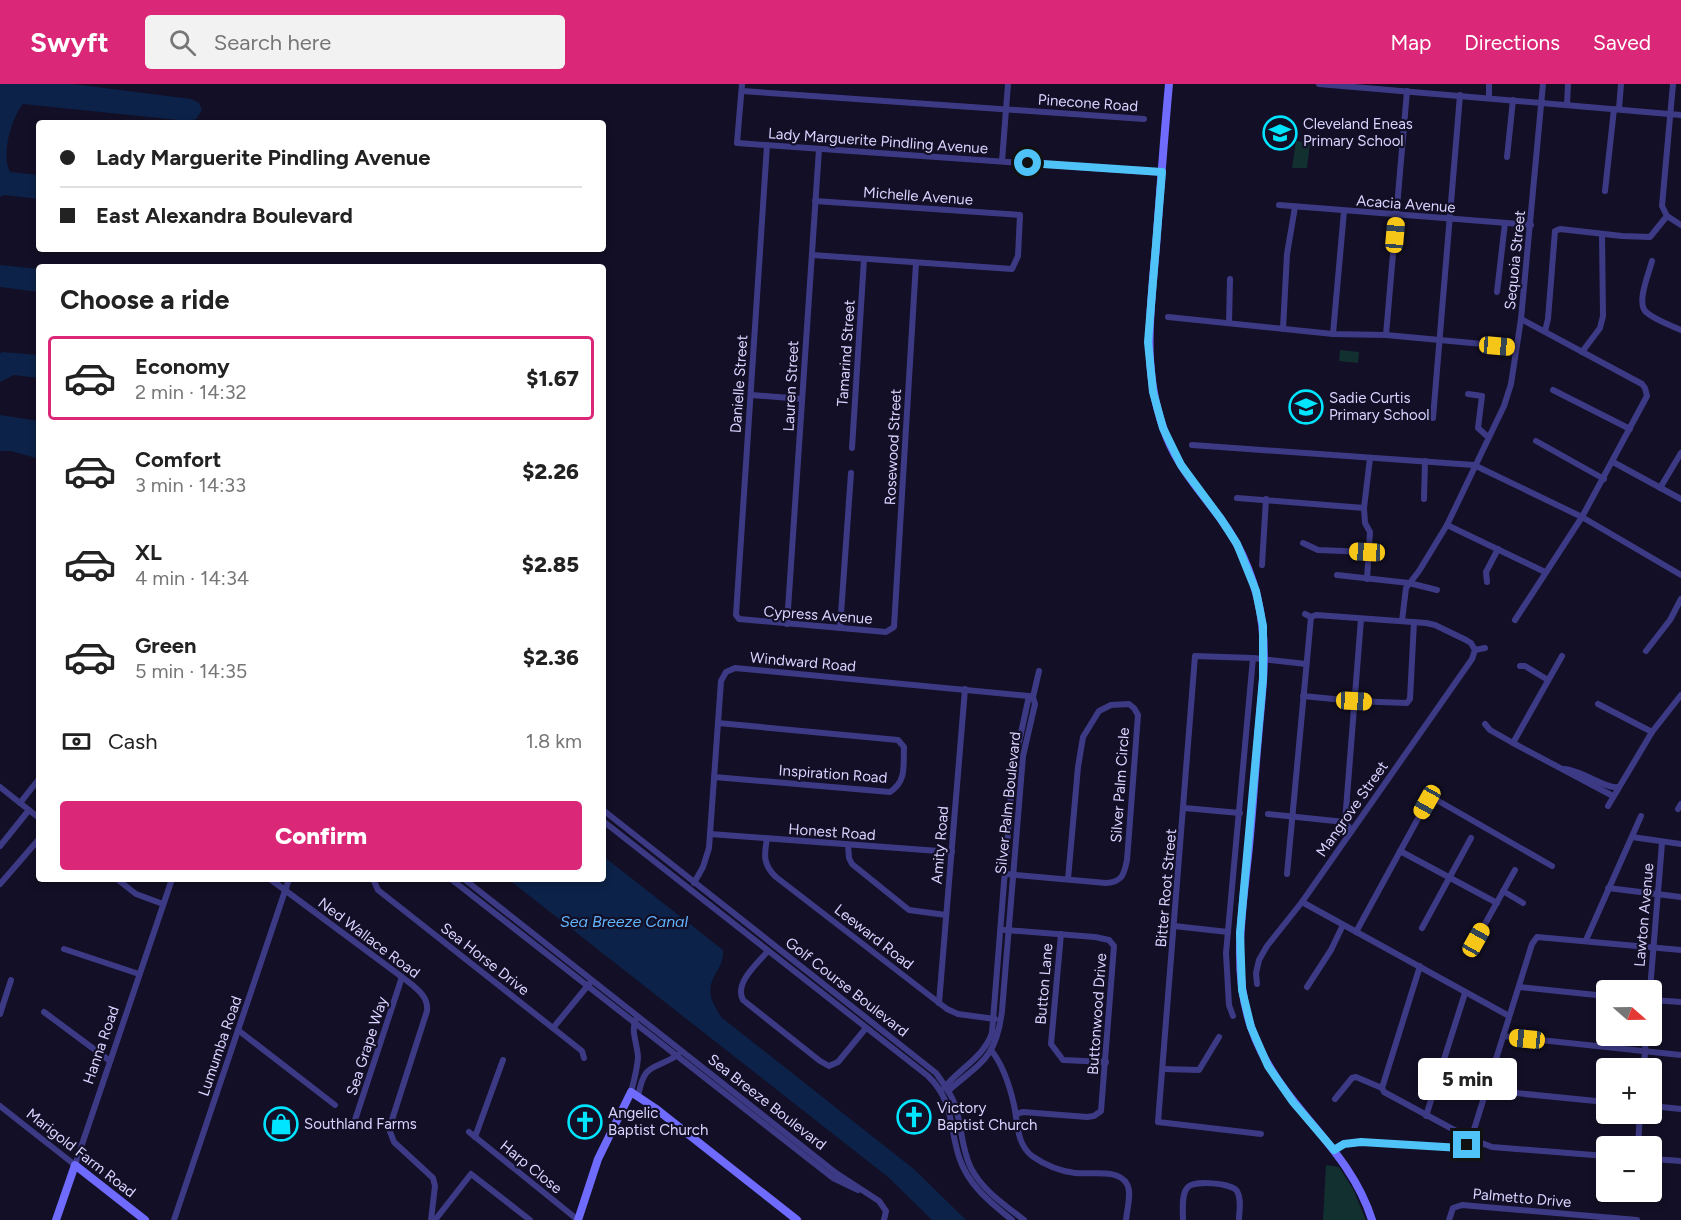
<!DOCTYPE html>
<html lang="en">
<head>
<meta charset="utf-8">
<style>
	:root { --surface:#fff; --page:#f2f2f2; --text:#222; --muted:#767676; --line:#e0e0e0; --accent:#db2777 }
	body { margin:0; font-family:Figtree,sans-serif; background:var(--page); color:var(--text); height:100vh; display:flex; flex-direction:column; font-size:22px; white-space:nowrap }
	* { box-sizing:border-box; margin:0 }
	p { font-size:20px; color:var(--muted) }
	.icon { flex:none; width:33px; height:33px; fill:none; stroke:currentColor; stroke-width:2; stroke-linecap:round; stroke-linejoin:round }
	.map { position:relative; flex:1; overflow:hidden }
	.sheet { position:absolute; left:36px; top:180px; width:570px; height:618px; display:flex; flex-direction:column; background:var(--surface); border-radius:6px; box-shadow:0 3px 9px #0003 }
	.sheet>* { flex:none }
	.hud { position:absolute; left:36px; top:36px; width:570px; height:132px; border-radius:6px; box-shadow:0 3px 9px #0003; display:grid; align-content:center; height:132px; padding:0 24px; background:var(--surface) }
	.needle { width:39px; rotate:110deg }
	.tools { position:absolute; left:1596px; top:896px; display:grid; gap:12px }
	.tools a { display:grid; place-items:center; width:66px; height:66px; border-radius:6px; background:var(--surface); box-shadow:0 3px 9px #0003; font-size:30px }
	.end { position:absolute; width:27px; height:27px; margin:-14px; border:8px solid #4fc3f7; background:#111; box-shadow:0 0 0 3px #111 }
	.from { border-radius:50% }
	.bubble { position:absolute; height:42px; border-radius:6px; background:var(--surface); box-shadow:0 3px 9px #0003; font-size:20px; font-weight:800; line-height:42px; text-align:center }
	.car { position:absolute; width:18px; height:36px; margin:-18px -9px; border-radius:8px; box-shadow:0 0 4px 2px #0007; background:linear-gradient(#f5c518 24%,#345 0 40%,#f5c518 0 76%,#345 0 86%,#f5c518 0) }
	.hud b { display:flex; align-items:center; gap:21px; height:57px; font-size:22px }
	.hud b+b { border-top:2px solid var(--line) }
	.hud i { width:15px; height:15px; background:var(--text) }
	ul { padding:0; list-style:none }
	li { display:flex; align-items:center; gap:18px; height:84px; margin:0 12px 9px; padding:0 12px; border:3px solid transparent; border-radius:6px }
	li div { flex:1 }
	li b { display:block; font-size:22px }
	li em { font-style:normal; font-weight:800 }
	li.selected { border-color:var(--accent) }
	li>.icon { width:54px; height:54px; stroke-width:1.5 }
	h2 { padding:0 24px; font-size:27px; line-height:72px }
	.pay { display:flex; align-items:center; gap:15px; height:66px; padding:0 24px; font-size:22px }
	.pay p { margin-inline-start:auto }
	.cta { display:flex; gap:12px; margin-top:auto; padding:12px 24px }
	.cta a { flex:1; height:69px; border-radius:6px; background:var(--accent); color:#fff; font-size:24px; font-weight:800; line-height:69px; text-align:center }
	header { display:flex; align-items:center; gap:36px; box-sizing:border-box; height:84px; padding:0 30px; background:var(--accent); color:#fff }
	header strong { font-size:28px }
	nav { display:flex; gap:33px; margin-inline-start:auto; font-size:21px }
	.search { width:420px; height:54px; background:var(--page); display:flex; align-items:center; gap:15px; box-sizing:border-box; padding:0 21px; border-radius:6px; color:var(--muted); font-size:22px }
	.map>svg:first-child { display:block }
	.green { fill:#12302f }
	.water { fill:#0c2248 }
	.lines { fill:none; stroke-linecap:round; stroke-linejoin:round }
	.street { stroke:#3d3a85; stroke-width:6 }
	.secondary { stroke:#6f6bff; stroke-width:8 }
	.route { stroke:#4fc3f7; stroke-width:8 }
	.labels { text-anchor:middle; stroke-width:4.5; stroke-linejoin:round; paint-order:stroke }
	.street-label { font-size:15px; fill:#d9d4ff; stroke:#130f26 }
	.poi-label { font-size:15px; fill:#d9d4ff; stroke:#130f26; text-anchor:start }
	.water-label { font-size:16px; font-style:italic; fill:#62b6ff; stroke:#130f26 }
</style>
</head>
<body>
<header>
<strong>Swyft</strong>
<div class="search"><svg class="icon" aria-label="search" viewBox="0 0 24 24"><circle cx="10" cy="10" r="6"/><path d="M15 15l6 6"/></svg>Search here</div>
<nav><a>Map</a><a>Directions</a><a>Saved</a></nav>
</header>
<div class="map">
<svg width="1681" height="1136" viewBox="0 0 1681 1136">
	<rect width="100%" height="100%" fill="#130f26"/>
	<g class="green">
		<path d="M1296 57 1310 59 1307 84H1292Z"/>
		<path d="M1340 266 1359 268 1358 279 1339 277Z"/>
		<path d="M1326 1081 1339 1083 1353 1105 1366 1136H1323Z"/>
	</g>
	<g class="water">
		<path d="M0 0H73L191 15 199 19 202 26 196 35 188 37 23 20C11 35 1 70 10 88L39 91V115L4 111 0 113Z"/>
		<path d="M0 181 39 185V208L0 203Z"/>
		<path d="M2 268 39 271V294L14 291 0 298V270Z"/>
		<path d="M0 331 39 337V375L11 367H0Z"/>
		<path d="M603 772 723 866C725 885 707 892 711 912 712 919 718 927 721 933L915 1086 966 1136H932L888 1093 508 795H603Z"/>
	</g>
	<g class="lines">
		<g class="street">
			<path d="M742 0 737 59 1162 89"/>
			<path d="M1319 0 1681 31"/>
			<path d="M1673 0 1662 122 1667 132 1681 141"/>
			<path d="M742 7 1144 35"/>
			<path d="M1489 13V0"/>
			<path d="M1567 20 1568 0"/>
			<path d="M1619 25 1621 0"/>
			<path d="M767 61 736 531 739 535 886 548 894 543 916 179"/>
			<path d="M1507 73 1513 16"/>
			<path d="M1002 77 1008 0"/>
			<path d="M1605 107 1614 25"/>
			<path d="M1279 121 1531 141"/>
			<path d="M812 171 1012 185 1018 172 1020 131 815 117"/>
			<path d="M1652 177C1649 189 1636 219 1646 228 1655 236 1670 241 1681 246"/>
			<path d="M1497 208 1505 139"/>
			<path d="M1168 233 1333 250 1386 251 1515 263"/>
			<path d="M1229 239 1230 195"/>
			<path d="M1283 245 1287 170 1295 123"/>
			<path d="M1545 247 1548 235 1555 147 1560 145 1622 152 1650 153 1667 132"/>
			<path d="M1333 250 1344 127"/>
			<path d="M1386 251 1407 7"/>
			<path d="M1582 268 1600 244 1603 232 1602 150"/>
			<path d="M1553 306 1630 345"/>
			<path d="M1468 310 1482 312 1478 344 1488 353"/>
			<path d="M751 311 802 315"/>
			<path d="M1433 334 1460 11"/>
			<path d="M1536 357 1604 395"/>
			<path d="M1192 361 1474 381 1582 433 1681 491"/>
			<path d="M852 364 864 175"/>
			<path d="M1613 378 1681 415"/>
			<path d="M1660 404 1681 369"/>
			<path d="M1237 414 1364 424 1370 374"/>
			<path d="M1424 415 1425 377"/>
			<path d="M1364 424 1365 439 1370 448 1367 495"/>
			<path d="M1447 441 1545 488"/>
			<path d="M1303 459 1318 466 1367 468"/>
			<path d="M1262 481 1266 415"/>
			<path d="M1337 491 1409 499 1437 506"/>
			<path d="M1487 498 1486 488 1498 465"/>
			<path d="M1305 530 1311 533 1316 531 1426 539 1435 541 1466 556 1471 559 1475 566"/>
			<path d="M1515 536 1582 433 1647 312 1645 304 1642 300 1521 235"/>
			<path d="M1402 537 1406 504 1419 487 1447 441 1504 322 1511 300 1521 235 1543 0"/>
			<path d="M787 540 819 65"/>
			<path d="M840 544 851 389"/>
			<path d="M1475 566 1485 564"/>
			<path d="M1646 567 1670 536 1681 515"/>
			<path d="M1520 582H1525L1548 596"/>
			<path d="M1303 612 1354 617 1407 619 1410 615 1414 538"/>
			<path d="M1033 613 1039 587"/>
			<path d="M1598 620 1652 648"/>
			<path d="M1485 640 1490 646 1513 659 1613 712"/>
			<path d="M1513 659 1562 572"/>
			<path d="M1564 685C1582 686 1607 706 1618 703"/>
			<path d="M714 693 890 708C907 697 903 682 904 663L898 656 718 639"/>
			<path d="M0 703 39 734"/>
			<path d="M20 719 39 695"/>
			<path d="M1608 722 1652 648 1681 611"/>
			<path d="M1184 724 1240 729"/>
			<path d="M1678 725 1681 720"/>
			<path d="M603 726 936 989C944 1000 951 1009 955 1021 962 1042 961 1064 971 1084 983 1107 1005 1121 1024 1136"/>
			<path d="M1268 730 1345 738"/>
			<path d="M603 737 928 992C954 1017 949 1042 959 1073 968 1101 990 1118 1012 1136"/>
			<path d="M1350 748 1349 743 1345 738 1361 535"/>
			<path d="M710 750 952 768"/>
			<path d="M1632 753 1681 760"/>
			<path d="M767 755C764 771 763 781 776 793L947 925 958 930 995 935"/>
			<path d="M848 761 849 774 852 780 909 826 946 831"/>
			<path d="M0 762 29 726"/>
			<path d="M1400 767 1497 819"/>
			<path d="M1006 790 1106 799C1122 798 1124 791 1127 776L1138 631 1134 624 1129 620 1111 621 1099 627 1083 653 1078 683 1068 795"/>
			<path d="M1287 790 1311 533"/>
			<path d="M117 795 136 810 163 820"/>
			<path d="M270 795 402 893C413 902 429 911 427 927L389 1045 394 1058 433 1094 435 1102 431 1136"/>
			<path d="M373 795 378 806 582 967 584 974"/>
			<path d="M451 795 833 1094 858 1106"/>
			<path d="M464 795 836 1089 879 1117 886 1127 884 1136"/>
			<path d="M694 799 703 783 709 764 721 597 726 588 735 584 1029 612"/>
			<path d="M0 800 39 755"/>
			<path d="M1608 804 1681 813"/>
			<path d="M1503 807 1523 819"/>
			<path d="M1302 818 1509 932"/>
			<path d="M1174 842 1228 848"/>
			<path d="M1422 844 1471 754"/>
			<path d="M1005 846 1095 853 1109 856 1114 862 1101 1027 1094 1032 1087 1033 1023 1028 1016 1030"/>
			<path d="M1356 848 1427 718 1435 715 1552 782"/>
			<path d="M1061 850 1051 960 1063 976 1106 978"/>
			<path d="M1476 856 1515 786"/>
			<path d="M1586 856 1641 732"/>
			<path d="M64 865 139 890"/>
			<path d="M767 868C757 880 734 899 743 916L820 977 829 982 838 978 866 944"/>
			<path d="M1420 882 1382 1004 1384 1008 1471 1055 1532 860 1537 853 1681 866"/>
			<path d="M1257 900 1256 889 1259 876 1267 862 1302 818 1472 575 1475 566"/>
			<path d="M1307 903 1331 866 1343 841"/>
			<path d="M1519 903 1606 912"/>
			<path d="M1650 906 1662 759"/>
			<path d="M1652 916 1681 918"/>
			<path d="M939 919 965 605"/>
			<path d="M44 928 110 977"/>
			<path d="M0 930 11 896"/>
			<path d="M1233 932 1229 921 1226 869 1253 574"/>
			<path d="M553 944 590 899"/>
			<path d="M238 946 335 1021"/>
			<path d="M1503 952 1681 971"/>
			<path d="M991 966C1003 981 1010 1003 1014 1021 1018 1039 1016 1059 1032 1072 1045 1081 1059 1087 1075 1089 1089 1091 1118 1084 1127 1100 1132 1109 1127 1125 1126 1136"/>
			<path d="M1644 984 1646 951"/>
			<path d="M1163 985 1199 986 1219 953"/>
			<path d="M944 1004C959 985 984 973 992 949L1013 686 1029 612"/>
			<path d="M1485 1006 1606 1018"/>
			<path d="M948 1007C981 978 996 975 1002 927L1023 672 1035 620 1033 613 1029 612"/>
			<path d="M631 1008C634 997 637 986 638 974 638 961 630 947 636 935"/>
			<path d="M638 1012C645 977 653 987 678 971"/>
			<path d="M1335 1015 1352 994 1356 993 1382 1004"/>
			<path d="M0 1022 75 1081 172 795"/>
			<path d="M1652 1022 1681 1025"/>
			<path d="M1426 1032 1465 909"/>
			<path d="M354 1039 402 893"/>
			<path d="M469 1048 578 1136"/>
			<path d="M1261 1050 1158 1038 1195 572 1253 574 1306 580"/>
			<path d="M475 1053 503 976"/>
			<path d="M1638 1062 1640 1029"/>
			<path d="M1334 1066 1345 1060 1361 1058 1461 1064 1467 1061 1471 1055 1492 1063 1606 1072"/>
			<path d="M1652 1075 1681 1077"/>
			<path d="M174 1136 289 795"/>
			<path d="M435 1136 471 1090 530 1136"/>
			<path d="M1183 1136C1183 1127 1181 1109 1188 1103 1195 1096 1232 1099 1237 1107 1242 1116 1239 1127 1239 1136"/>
			<path d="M1449 1136 1453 1124 1462 1121 1637 1136"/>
		</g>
		<g class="secondary">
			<path d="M1169 0C1164 54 1160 108 1156 163 1150 229 1141 290 1167 354 1179 384 1201 408 1220 434 1243 464 1258 503 1262 540 1267 578 1261 616 1258 655 1254 697 1252 739 1247 781 1241 835 1233 890 1251 943 1277 1021 1348 1059 1372 1136"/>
			<path d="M56 1136 75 1081 145 1136"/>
			<path d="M578 1136 598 1075 631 1008 655 1024 797 1136"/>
		</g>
	</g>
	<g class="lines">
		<path class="route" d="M1028 79 1162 88 1148 258 1153 308 1163 344 1181 381 1221 435 1237 460 1256 507 1263 542V594L1240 849 1242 906 1251 943 1268 982 1293 1018 1334 1066 1344 1060 1361 1058 1461 1064 1467 1061"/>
	</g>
	<defs>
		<symbol id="school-ring" viewBox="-11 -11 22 22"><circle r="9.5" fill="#130f26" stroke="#00e5ff" stroke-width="1.5"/><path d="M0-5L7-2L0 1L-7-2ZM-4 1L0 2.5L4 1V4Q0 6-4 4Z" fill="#00e5ff"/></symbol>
		<symbol id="church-ring" viewBox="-11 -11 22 22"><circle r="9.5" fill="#130f26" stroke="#00e5ff" stroke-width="1.5"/><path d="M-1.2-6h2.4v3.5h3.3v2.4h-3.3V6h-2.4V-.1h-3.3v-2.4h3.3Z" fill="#00e5ff"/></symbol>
		<symbol id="shop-ring" viewBox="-11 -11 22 22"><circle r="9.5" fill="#130f26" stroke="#00e5ff" stroke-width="1.5"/><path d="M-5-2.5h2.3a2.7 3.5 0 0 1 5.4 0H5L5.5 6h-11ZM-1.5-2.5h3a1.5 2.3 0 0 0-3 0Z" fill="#00e5ff"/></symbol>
	</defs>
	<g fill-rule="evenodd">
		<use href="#school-ring" x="1261" y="30" width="38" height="38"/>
		<use href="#school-ring" x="1287" y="304" width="38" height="38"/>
		<use href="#church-ring" x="895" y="1014" width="38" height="38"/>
		<use href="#church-ring" x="566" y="1019" width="38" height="38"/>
		<use href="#shop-ring" x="262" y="1021" width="38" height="38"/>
	</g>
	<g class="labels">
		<g class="street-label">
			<text transform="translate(1088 19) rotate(4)" y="5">Pinecone Road</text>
			<text transform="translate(878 57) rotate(4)" y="5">Lady Marguerite Pindling Avenue</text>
			<text transform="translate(918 112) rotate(4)" y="5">Michelle Avenue</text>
			<text transform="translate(1406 120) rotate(4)" y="5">Acacia Avenue</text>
			<text transform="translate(1515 176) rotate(-84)" y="5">Sequoia Street</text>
			<text transform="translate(846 269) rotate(-86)" y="5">Tamarind Street</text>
			<text transform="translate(739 300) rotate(-86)" y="5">Danielle Street</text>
			<text transform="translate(791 302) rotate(-87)" y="5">Lauren Street</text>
			<text transform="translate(893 363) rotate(-87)" y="5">Rosewood Street</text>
			<text transform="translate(818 531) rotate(4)" y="5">Cypress Avenue</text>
			<text transform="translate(803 578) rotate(5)" y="5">Windward Road</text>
			<text transform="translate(833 690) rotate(4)" y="5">Inspiration Road</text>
			<text transform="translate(1120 701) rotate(-86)" y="5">Silver Palm Circle</text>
			<text transform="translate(1008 719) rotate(-84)" y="5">Silver Palm Boulevard</text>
			<text transform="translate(1352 725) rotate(-55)" y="5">Mangrove Street</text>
			<text transform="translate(832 748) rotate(4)" y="5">Honest Road</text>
			<text transform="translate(940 761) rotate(-85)" y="5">Amity Road</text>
			<text transform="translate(1166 804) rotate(-85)" y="5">Bitter Root Street</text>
			<text transform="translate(1644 831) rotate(-85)" y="5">Lawton Avenue</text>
			<text transform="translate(874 853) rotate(38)" y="5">Leeward Road</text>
			<text transform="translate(369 854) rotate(37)" y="5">Ned Wallace Road</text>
			<text transform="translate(485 875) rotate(38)" y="5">Sea Horse Drive</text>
			<text transform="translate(1044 900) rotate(-85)" y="5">Button Lane</text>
			<text transform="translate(847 903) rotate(38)" y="5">Golf Course Boulevard</text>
			<text transform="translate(1097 930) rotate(-86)" y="5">Buttonwood Drive</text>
			<text transform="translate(101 961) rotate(-71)" y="5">Hanna Road</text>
			<text transform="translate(220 962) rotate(-71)" y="5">Lumumba Road</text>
			<text transform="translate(367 962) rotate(-72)" y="5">Sea Grape Way</text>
			<text transform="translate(767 1018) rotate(38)" y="5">Sea Breeze Boulevard</text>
			<text transform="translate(81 1069) rotate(38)" y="5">Marigold Farm Road</text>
			<text transform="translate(531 1083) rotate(39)" y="5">Harp Close</text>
			<text transform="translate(1522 1114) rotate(5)" y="5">Palmetto Drive</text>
		</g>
		<g class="poi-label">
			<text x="1303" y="45">Cleveland Eneas<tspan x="1303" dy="17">Primary School</tspan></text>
			<text x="1329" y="319">Sadie Curtis<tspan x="1329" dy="17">Primary School</tspan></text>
			<text x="937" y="1029">Victory<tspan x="937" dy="17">Baptist Church</tspan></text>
			<text x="608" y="1034">Angelic<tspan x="608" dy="17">Baptist Church</tspan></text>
			<text x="304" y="1045">Southland Farms</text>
		</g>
		<g class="water-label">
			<text x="624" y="843">Sea Breeze Canal</text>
		</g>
	</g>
</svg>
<div class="tools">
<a><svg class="needle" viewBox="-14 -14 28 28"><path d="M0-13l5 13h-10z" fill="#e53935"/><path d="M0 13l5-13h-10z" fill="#767676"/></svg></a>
<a>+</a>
<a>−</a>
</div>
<i class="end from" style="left:1028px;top:79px"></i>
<i class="end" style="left:1467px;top:1061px"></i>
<div class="bubble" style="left:1418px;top:974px;width:99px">5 min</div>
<i class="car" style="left:1395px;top:151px;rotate:5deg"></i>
<i class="car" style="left:1497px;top:262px;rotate:95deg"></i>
<i class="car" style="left:1367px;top:468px;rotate:273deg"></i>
<i class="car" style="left:1354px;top:617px;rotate:93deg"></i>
<i class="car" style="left:1427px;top:718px;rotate:209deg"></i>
<i class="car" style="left:1476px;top:856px;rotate:29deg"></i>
<i class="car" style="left:1527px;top:955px;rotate:276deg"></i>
<div class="hud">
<b><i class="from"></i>Lady Marguerite Pindling Avenue</b>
<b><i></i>East Alexandra Boulevard</b>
</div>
<section class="sheet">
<h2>Choose a ride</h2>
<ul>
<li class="selected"><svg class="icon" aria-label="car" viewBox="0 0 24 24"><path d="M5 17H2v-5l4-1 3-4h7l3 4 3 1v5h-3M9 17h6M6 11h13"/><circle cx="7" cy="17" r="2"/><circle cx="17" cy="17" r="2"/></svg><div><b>Economy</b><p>2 min · 14:32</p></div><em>$1.67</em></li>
<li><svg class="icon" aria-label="car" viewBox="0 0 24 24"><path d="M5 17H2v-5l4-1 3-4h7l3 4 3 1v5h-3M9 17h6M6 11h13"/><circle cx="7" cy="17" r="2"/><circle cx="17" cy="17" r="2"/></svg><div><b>Comfort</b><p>3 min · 14:33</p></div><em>$2.26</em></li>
<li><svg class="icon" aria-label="car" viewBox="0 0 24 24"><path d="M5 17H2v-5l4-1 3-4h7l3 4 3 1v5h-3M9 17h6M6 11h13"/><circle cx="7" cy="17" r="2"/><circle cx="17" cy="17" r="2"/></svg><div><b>XL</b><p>4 min · 14:34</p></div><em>$2.85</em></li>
<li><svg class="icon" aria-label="car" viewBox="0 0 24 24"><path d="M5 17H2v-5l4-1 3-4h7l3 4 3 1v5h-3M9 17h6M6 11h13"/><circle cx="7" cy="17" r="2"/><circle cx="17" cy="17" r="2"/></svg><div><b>Green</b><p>5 min · 14:35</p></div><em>$2.36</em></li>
</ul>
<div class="pay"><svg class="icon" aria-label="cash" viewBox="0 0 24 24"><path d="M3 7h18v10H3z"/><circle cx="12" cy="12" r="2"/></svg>Cash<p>1.8 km</p></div>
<div class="cta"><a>Confirm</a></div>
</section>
</div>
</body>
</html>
